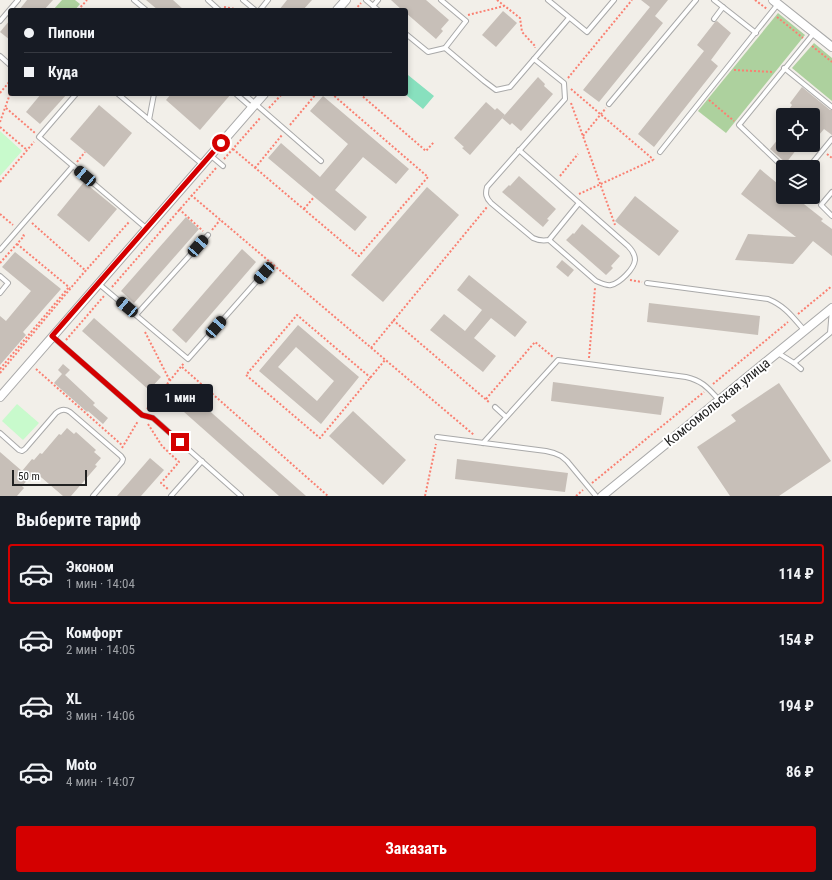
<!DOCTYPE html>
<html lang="ru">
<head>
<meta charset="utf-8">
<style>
	:root { --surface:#171b24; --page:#20242c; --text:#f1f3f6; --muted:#9ea1a6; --line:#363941; --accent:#d40000 }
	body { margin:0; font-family:"Roboto Condensed",sans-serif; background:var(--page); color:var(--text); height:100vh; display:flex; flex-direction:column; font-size:15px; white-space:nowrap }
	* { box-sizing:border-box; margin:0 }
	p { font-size:13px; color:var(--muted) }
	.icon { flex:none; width:22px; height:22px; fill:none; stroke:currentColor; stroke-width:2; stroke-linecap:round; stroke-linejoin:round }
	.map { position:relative; height:496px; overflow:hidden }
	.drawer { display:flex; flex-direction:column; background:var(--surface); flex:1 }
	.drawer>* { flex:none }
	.top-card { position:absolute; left:8px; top:8px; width:400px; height:88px; border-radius:4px; box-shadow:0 2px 6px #0003; display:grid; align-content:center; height:88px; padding:0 16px; background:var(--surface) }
	.controls { position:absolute; left:776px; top:108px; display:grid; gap:8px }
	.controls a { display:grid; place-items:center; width:44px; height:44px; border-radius:4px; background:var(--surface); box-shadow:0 2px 6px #0003; font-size:20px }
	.scale { position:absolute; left:12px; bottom:10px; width:75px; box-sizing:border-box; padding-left:4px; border:2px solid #222; border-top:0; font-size:11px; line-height:14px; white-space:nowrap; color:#222; -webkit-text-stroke:3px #fff; paint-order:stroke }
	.end { position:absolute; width:18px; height:18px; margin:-9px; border:5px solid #d40000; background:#fff; box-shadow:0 0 0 2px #fff }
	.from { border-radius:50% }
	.bubble { position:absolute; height:28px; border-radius:4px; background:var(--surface); box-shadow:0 2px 6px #0003; font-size:13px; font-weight:700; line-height:28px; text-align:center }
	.car { position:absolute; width:12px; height:24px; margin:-12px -6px; border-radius:5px; box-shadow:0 0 3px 1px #0007; background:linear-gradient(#222 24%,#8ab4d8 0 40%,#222 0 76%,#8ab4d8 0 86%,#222 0) }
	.top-card b { display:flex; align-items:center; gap:14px; height:38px; font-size:15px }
	.top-card b+b { border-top:1px solid var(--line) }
	.top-card i { width:10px; height:10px; background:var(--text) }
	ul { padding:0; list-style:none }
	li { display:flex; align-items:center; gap:12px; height:60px; margin:0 8px 6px; padding:0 8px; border:2px solid transparent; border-radius:4px }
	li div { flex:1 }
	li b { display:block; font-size:15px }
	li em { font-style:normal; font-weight:700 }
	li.on { border-color:var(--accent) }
	li>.icon { width:36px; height:36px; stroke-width:1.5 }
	h2 { padding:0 16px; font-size:18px; line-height:48px }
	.action { display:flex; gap:8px; margin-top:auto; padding:8px 16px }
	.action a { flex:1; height:46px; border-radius:4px; background:var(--accent); color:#fff; font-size:16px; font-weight:700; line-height:46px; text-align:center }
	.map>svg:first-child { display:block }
	.forest { fill:#add19e }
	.park { fill:#c8facc }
	.pitch { fill:#88e0be }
	.building { fill:#c7bfb8; fill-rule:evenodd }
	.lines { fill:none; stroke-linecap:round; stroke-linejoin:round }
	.service-casing { stroke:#a9a9a9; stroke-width:6 }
	.minor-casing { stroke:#a9a9a9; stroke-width:10 }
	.path { stroke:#fa8072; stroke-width:2; stroke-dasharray:2 2; stroke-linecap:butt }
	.service { stroke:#fff; stroke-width:4 }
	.minor { stroke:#fff; stroke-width:8 }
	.route { stroke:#d40000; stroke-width:5 }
	.labels { text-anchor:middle; stroke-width:4; stroke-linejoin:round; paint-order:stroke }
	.street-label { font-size:14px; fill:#222; stroke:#fff }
</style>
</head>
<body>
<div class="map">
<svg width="832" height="496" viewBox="0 0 832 496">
	<rect width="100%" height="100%" fill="#f2efe9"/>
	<g class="forest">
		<path d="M62 0H75L80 4 75 10H53Z"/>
		<path d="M778 13 805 35 726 133 698 111Z"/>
		<path d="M814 43 832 58V101L792 68Z"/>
	</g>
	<g class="park">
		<path d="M0 131 22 151 0 176Z"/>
		<path d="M17 404 39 423 23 440 2 421Z"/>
	</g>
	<path class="pitch" d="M408 75 434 96 423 109 405 94H406V77Z"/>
	<g class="building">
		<path d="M27 0H53L44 10H19Z"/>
		<path d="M146 0H173L184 10H158Z"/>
		<path d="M287 0H312L303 10H279Z"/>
		<path d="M391 0H426L449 20 441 29 443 31 436 39 406 13V10H402Z"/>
		<path d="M641 0H668L655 16 663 23 599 102 583 90 650 7Z"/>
		<path d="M503 11 517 23 496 47 482 35Z"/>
		<path d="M10 20V40L0 32Z"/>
		<path d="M717 21 731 33 711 60 718 66 654 147 638 134 704 51 697 45 715 22Z"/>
		<path d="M538 77 545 84 544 86 553 94 521 131 512 123 510 125 502 118Z"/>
		<path d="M802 87 830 110H832V135L824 129 813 142V115H785L792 105 790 103Z"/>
		<path d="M41 94H67L40 124 26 112Z"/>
		<path d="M171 94H231L200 130 166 100Z"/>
		<path d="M323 96 409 169 396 184 363 157 335 190 367 217 355 231 268 158 281 143 320 177 348 144 310 111Z"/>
		<path d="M486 102 495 110 497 108 505 115 470 155 462 148 464 147 454 138Z"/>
		<path d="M99 105 132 133 104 167 70 139Z"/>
		<path d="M783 133V145H800L786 163 770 149Z"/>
		<path d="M760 169 783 188V197H795L823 219 821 221 832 229V256L813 241 793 264 735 260 748 234 796 237 741 194Z"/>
		<path d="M519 176 556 209 547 219 549 220 543 227 502 192 509 185 510 186Z"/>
		<path d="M84 182 117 209 89 242 57 215Z"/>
		<path d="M427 187 459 215 383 302 351 275Z"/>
		<path d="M635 196 679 231 659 256 615 221Z"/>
		<path d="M186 217 199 229 134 303 121 291Z"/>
		<path d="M582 224 620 256 611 266 613 268 606 275 566 240 573 233 574 234Z"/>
		<path d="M242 249 256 262 186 343 172 330Z"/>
		<path d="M15 252 61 289 23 332 26 335 0 365V316L6 321 31 291 2 267Z"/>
		<path d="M562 260 574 270 568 277 556 267Z"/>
		<path d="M469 275 527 322 515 337 491 318 474 338 496 356 483 372 430 330 444 314 465 331 482 310 457 290Z"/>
		<path d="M649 303 760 316 758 335 647 322Z"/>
		<path d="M94 318 161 377 149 390 82 331Z"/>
		<path d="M298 325 359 377 321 424 259 371ZM296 347 334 381 317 401 278 367Z"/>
		<path d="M63 364 70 370 65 375 95 403 93 405 108 418 103 424 88 411 87 412 54 383 62 374 58 370Z"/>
		<path d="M553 382 664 397 661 415 551 401Z"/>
		<path d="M779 383 831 461 779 496H730L697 447 736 421 731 415Z"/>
		<path d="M187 391 306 496H279L175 404Z"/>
		<path d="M353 411 406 460 383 485 329 436Z"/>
		<path d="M67 428 74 434 76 432 96 450 94 452 101 458 95 465 97 466 71 496H63L35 472 22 486 24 488 17 496H0V452L22 471 32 459 34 460 40 453 42 454 59 434 61 435Z"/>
		<path d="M150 458 164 470 141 496H117Z"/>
		<path d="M457 459 568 473 565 492 455 479Z"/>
	</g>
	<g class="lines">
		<defs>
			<g id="service">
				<path d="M134 0 146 10"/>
				<path d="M208 0 219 10"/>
				<path d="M243 0 255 10"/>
				<path d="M366 0 378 10"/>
				<path d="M548 0 587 32 614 0"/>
				<path d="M714 0 756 33"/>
				<path d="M373 6 378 0"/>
				<path d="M260 10 268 0"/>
				<path d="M714 19 723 7"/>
				<path d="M0 21 18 0"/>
				<path d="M406 34 428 52 445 48 466 21 441 0"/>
				<path d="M445 48 484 81 496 90 510 87 534 59 564 83 565 99 487 187C485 194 486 198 491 203L533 238C539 241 543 241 549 240L579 203"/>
				<path d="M0 56 10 65"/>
				<path d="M534 59 569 18"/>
				<path d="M784 68 832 107"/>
				<path d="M76 94 39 137 146 228"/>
				<path d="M118 94 202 164"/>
				<path d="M236 94 252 108"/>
				<path d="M244 94 321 161"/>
				<path d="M609 104 696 0"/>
				<path d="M149 120 154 94"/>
				<path d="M519 150 628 246C632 250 635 255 635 260 634 269 620 283 611 285 606 286 601 283 596 281L549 240"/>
				<path d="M660 152 778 4"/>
				<path d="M210 155 223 166"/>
				<path d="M783 167 739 125 814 33"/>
				<path d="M809 167 832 139"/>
				<path d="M832 192 821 205 832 216"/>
				<path d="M0 250 73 166"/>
				<path d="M0 276 8 283 0 293"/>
				<path d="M647 283 768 299C785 306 792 316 804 330"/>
				<path d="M99 284 188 359 264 273"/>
				<path d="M136 315 208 235"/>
				<path d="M53 337 142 415 153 418 241 496"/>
				<path d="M778 353 794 363 801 369"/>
				<path d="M794 363 830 333 832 309"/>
				<path d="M495 407 506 417"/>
				<path d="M0 433 19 450 22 451 25 449 56 413C61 409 66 409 70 412L121 456 123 459 122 462 93 496"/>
				<path d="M437 437 546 451 554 453 561 456 567 461 596 496"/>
				<path d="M483 443 558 360 686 377C703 381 708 388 719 400"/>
				<path d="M171 496 202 461"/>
			</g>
			<g id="minor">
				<path d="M773 0 832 47"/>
				<path d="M337 10 346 0"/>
				<path d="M0 397 264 94"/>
				<path d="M602 496 832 308"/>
			</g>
		</defs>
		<use href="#service" class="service-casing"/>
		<use href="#minor" class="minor-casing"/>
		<g class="path">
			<path d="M497 0 520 18 522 32 535 46V48"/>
			<path d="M755 0 767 9"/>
			<path d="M224 7 241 10"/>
			<path d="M78 10 87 0"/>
			<path d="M355 10 361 3"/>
			<path d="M468 15 504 6"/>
			<path d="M777 17 803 38"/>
			<path d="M812 46 832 62"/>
			<path d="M734 70 774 72"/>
			<path d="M568 78 632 0"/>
			<path d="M571 89 654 160"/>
			<path d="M0 93 10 81"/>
			<path d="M360 94 426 151 434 142"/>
			<path d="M709 100 734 121"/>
			<path d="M571 103 615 225"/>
			<path d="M6 108 35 133"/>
			<path d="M269 108 282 94"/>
			<path d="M0 122 10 94"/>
			<path d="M290 125 316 94"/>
			<path d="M0 127 27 150"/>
			<path d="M583 136 606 108"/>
			<path d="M233 149 359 256 428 177 332 94"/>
			<path d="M827 154 832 158"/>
			<path d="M224 159 261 117"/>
			<path d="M77 162 85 152"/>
			<path d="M255 168 282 135"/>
			<path d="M560 176 578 154"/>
			<path d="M0 182 34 142"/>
			<path d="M579 194 653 160"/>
			<path d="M191 195 474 435"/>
			<path d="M813 197 817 201"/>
			<path d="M179 209 203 231"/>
			<path d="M304 209 314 197"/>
			<path d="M0 214 13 225"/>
			<path d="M32 223 86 271"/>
			<path d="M212 230 220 220"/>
			<path d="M17 244 70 288"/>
			<path d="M0 263 24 236 22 233"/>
			<path d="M630 280 642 282"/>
			<path d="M112 287 216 168"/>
			<path d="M798 314 832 286"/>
			<path d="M393 320 490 403"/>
			<path d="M145 332 170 381"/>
			<path d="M66 340 104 296"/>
			<path d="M371 348 487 207"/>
			<path d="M589 358 595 288"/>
			<path d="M182 367 328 496"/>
			<path d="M0 369 69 287"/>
			<path d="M36 369 123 446"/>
			<path d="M0 373 80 277 129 222"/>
			<path d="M371 378 297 315 246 375 320 438 385 360"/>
			<path d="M713 384 788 322"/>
			<path d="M486 399 535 342 553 357"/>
			<path d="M147 409 184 363"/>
			<path d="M148 424 162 446 179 462 161 483 169 490"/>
			<path d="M122 448 138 421"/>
			<path d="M592 483 704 392"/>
			<path d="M425 496 436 444"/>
			<path d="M576 496 583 490"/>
		</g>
		<use href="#service" class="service"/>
		<use href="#minor" class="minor"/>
	</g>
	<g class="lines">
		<path class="route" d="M180 442 153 418 142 415 52 336 221 143"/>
	</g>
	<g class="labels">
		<g class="street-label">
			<text transform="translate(717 402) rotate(-39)" y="5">Комсомольская улица</text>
		</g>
	</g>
</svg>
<div class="controls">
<a><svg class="icon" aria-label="locate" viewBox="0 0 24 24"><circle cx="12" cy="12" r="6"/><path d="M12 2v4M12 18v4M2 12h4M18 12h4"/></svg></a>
<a><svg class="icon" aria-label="layers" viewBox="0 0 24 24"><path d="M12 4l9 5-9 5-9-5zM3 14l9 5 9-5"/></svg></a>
</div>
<div class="scale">50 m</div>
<i class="end from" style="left:221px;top:143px"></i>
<i class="end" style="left:180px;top:442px"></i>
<div class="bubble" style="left:147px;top:384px;width:66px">1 мин</div>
<i class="car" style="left:85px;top:176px;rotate:310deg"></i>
<i class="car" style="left:198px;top:246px;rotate:41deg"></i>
<i class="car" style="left:264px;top:273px;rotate:221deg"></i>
<i class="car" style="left:127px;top:307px;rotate:310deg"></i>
<i class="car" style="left:216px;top:327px;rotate:41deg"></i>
<div class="top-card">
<b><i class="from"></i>Пипони</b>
<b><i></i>Куда</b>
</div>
</div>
<section class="drawer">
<h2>Выберите тариф</h2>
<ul>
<li class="on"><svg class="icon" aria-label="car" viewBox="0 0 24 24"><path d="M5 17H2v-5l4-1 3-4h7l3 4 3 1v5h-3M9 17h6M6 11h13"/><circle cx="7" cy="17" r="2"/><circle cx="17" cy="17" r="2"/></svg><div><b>Эконом</b><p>1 мин · 14:04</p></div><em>114 ₽</em></li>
<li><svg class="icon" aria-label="car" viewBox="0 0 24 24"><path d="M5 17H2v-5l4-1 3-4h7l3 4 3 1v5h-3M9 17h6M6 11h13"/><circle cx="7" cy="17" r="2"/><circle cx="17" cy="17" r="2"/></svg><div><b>Комфорт</b><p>2 мин · 14:05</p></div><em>154 ₽</em></li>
<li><svg class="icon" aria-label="car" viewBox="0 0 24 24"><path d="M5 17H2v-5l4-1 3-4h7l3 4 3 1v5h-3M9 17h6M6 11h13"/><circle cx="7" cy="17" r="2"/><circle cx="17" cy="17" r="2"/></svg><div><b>XL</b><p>3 мин · 14:06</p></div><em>194 ₽</em></li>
<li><svg class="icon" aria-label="car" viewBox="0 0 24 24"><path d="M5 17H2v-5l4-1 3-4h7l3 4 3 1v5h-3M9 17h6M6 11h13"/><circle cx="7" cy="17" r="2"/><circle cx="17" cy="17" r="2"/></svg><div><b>Moto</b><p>4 мин · 14:07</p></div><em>86 ₽</em></li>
</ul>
<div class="action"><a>Заказать</a></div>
</section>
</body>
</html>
